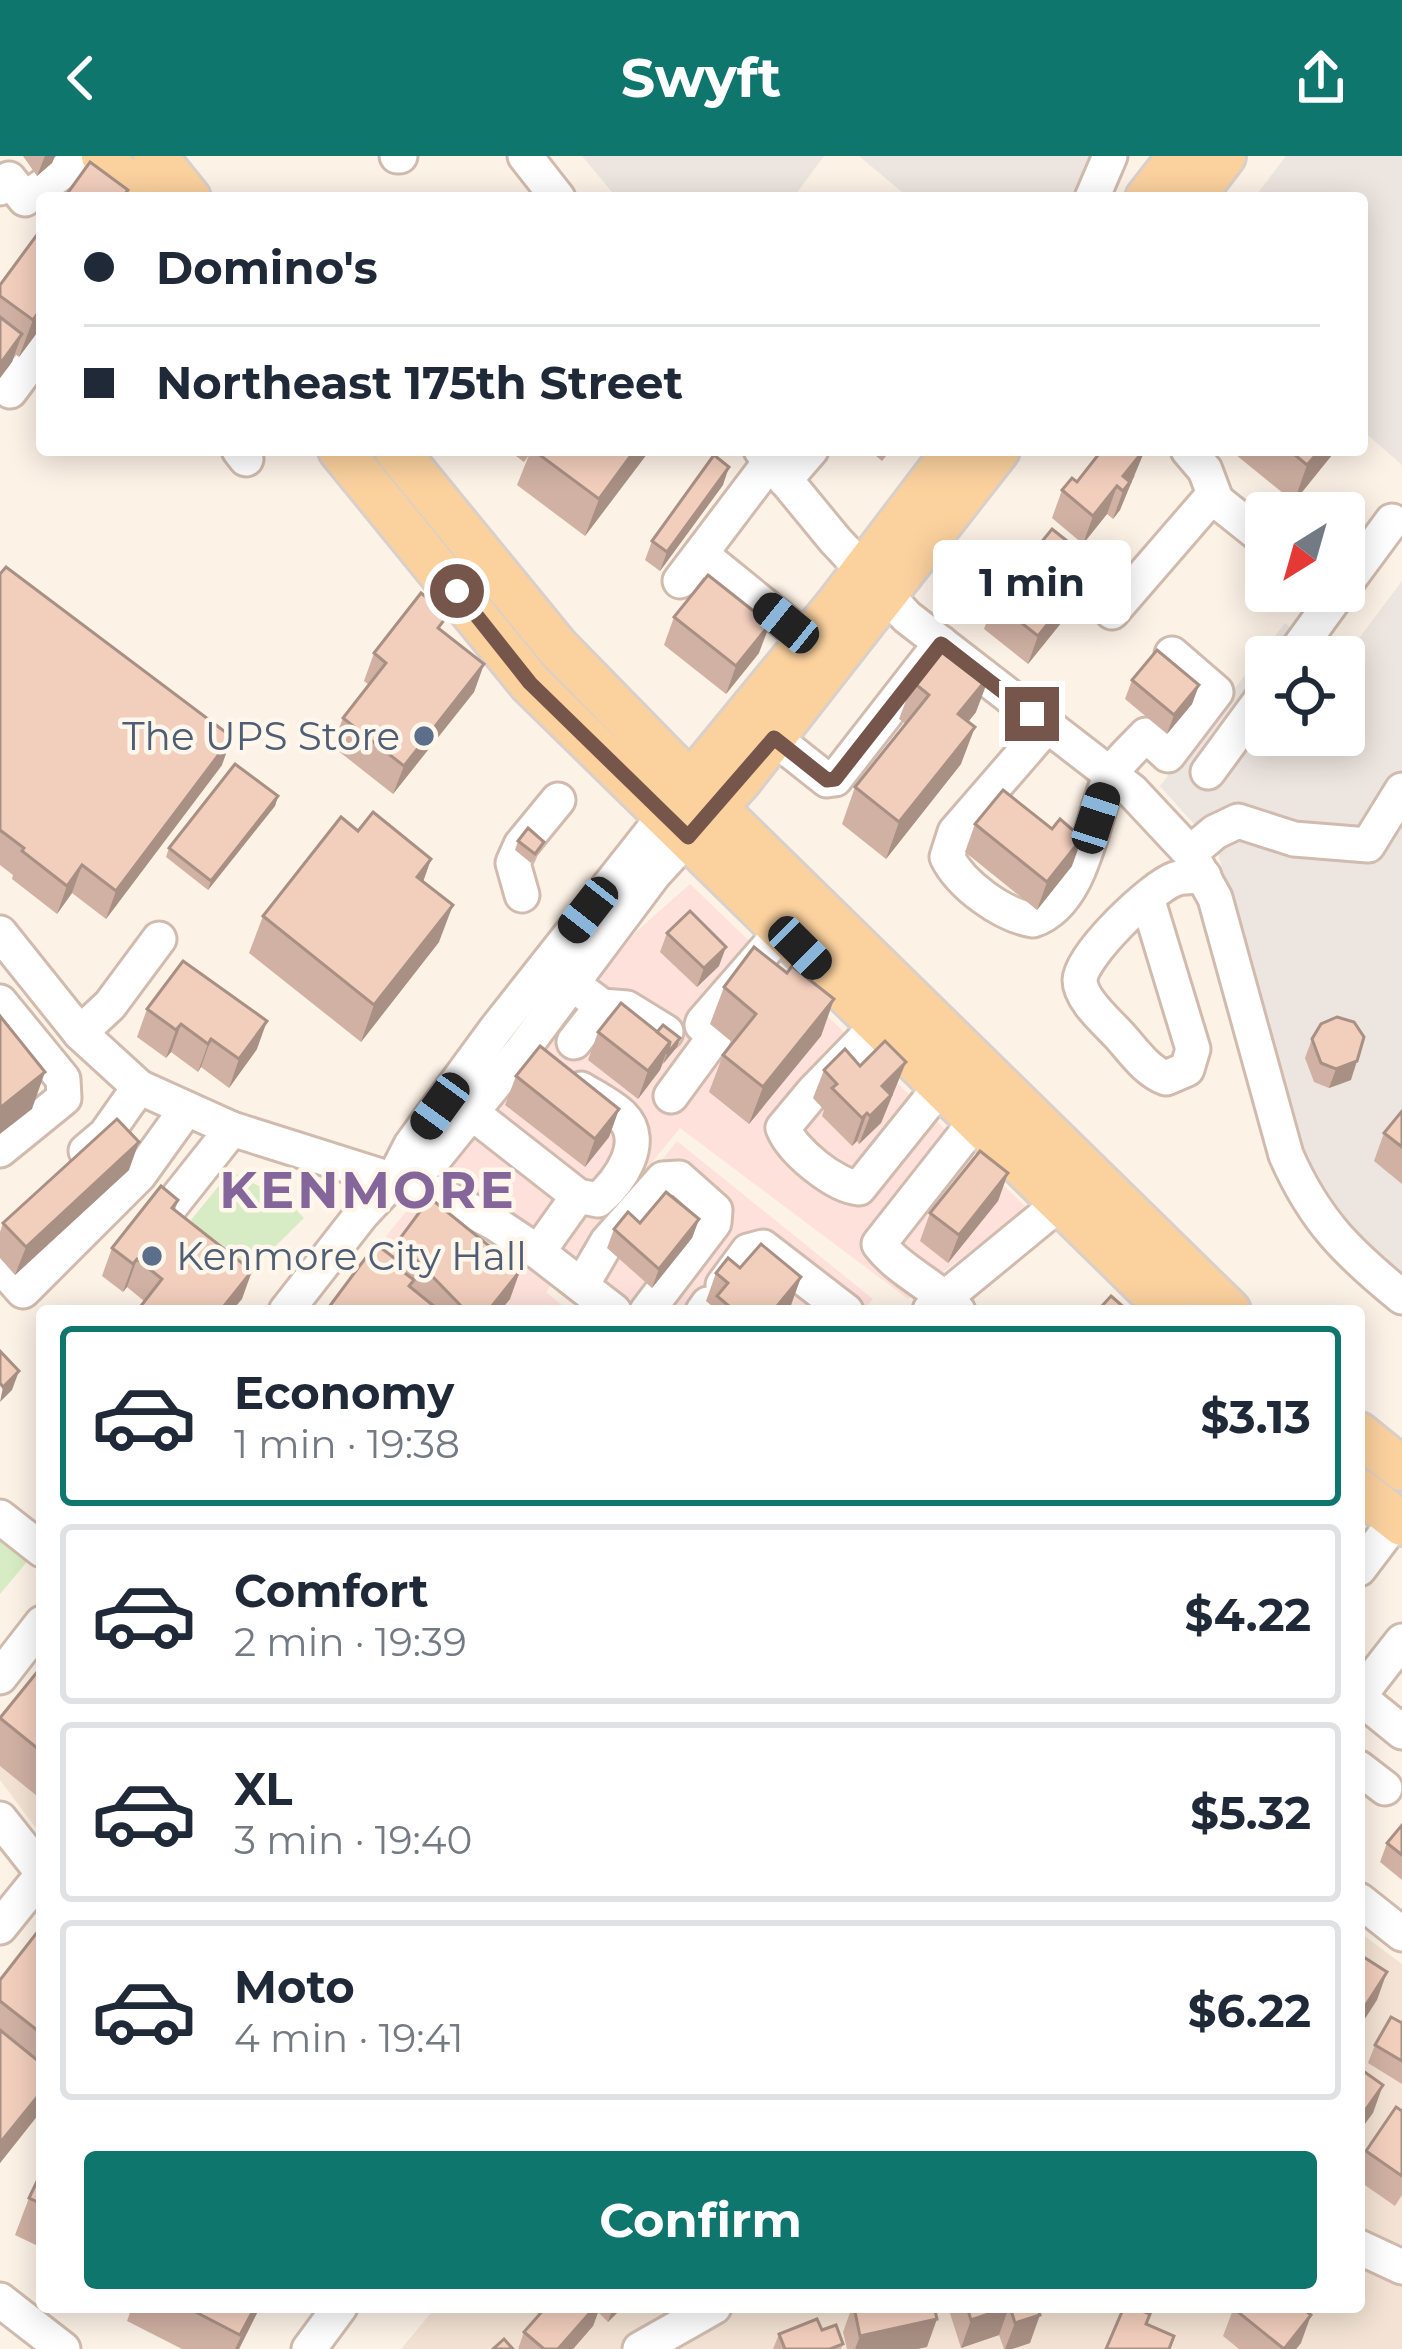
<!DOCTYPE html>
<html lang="en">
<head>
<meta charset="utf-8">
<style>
	:root { --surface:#fff; --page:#f2f2f3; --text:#1f2937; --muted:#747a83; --line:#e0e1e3; --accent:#0f766e }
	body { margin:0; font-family:Montserrat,sans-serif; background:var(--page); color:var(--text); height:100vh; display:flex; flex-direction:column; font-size:45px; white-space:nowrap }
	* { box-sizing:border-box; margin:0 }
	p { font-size:39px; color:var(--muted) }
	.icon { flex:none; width:66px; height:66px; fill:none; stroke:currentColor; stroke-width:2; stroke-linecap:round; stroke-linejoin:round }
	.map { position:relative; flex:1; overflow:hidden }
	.details { position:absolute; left:36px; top:1149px; width:1329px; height:1008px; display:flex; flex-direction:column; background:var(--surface); border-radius:12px; box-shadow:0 6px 30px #0003 }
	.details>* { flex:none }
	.guide { position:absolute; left:36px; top:36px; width:1332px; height:264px; border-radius:12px; box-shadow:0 6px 30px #0003; display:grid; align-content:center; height:264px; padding:0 48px; background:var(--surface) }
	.needle { width:78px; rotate:217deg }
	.fabs { position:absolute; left:1245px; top:336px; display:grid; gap:24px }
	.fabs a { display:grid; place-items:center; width:120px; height:120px; border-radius:12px; background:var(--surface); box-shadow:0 6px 30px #0003; font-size:60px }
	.end { position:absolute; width:54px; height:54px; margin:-27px; border:15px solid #76564a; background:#fff; box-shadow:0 0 0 6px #fff }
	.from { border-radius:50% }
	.bubble { position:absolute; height:84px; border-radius:12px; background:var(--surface); box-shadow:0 6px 30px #0003; font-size:39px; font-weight:700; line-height:84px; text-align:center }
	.car { position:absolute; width:36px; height:72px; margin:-36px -18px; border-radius:15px; box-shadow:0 0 9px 3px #0007; background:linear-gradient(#222 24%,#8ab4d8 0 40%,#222 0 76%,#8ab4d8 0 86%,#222 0) }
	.guide b { display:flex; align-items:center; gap:42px; height:114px; font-size:45px }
	.guide b+b { border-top:3px solid var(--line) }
	.guide i { width:30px; height:30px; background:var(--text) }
	ul { padding:21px 0 0; list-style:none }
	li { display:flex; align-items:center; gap:36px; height:180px; margin:0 24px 18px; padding:0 24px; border:6px solid var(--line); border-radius:12px }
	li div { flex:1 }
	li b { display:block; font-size:45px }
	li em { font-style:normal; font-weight:700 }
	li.current { border-color:var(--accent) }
	li>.icon { width:108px; height:108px; stroke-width:1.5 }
	.action { display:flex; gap:24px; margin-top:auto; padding:24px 48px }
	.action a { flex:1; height:138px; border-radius:12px; background:var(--accent); color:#fff; font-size:48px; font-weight:700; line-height:138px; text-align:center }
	header { display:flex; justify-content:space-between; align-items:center; height:156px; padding:0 48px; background:var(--accent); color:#fff; font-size:54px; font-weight:700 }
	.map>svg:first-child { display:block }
	.residential { fill:#f4e3d4 }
	.commercial { fill:#fde1da }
	.industrial { fill:#ede5e0 }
	.green { fill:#d7ebc4 }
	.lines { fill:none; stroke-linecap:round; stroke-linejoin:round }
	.minor-casing { stroke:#d0bbae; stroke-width:39 }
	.major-casing { stroke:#d9d0cc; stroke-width:48 }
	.minor { stroke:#fff; stroke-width:33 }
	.major { stroke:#fbd19e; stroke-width:42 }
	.wall { fill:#d0b1a3 }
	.shaded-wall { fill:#a99084 }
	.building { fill:#f2cebd; stroke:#a99084; stroke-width:3 }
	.route { stroke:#76564a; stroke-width:15 }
	.service-dot { fill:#5c6f8a; stroke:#fff6ec; stroke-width:4.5 }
	.labels { text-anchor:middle; stroke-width:9; stroke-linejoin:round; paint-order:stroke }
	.service-label { font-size:39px; fill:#4e5e75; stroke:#fff6ec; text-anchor:end }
	.district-label { font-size:51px; font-weight:bold; letter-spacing:3px; fill:#84669a; stroke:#fff6ec }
</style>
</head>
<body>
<header><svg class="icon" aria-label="back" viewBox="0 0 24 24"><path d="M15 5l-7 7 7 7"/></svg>Swyft<svg class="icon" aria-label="share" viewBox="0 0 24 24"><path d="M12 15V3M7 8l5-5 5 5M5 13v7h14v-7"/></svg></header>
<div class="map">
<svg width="1402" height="2193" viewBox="0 0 1402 2193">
	<rect width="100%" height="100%" fill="#fdf2e6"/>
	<g class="residential">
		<path d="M42 1527V1680L0 1624V1582Z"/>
		<path d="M1359 1776 1402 1808V2193H401L436 2151H1359Z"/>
	</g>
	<g class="commercial">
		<path d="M690 728 1027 1052 908 1143 680 972 546 1136 569 1155H416L368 1102 637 775Z"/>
		<path d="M677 985 873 1143 863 1155H645L581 1104Z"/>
	</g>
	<g class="industrial">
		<path d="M582 0H824L793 42H617Z"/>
		<path d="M859 0H1097L1077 42H909Z"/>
		<path d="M1286 0H1402V309L1362 274V42H1254Z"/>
		<path d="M1402 425V1122L1351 1079 1303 993 1217 694 1160 630 1285 467 1326 501H1266V579H1344V502Z"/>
	</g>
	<g class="green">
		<path d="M231 1015 290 1047 304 1062 241 1124 191 1064Z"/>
		<path d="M0 1376 30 1402 0 1438Z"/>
	</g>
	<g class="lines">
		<defs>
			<g id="minor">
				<path d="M397 0H400"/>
				<path d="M525 0 558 42"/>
				<path d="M0 32 9 23 25 43 85 0"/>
				<path d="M1092 42 1110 0"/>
				<path d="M10 235 42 192"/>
				<path d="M239 294 246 303"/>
				<path d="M761 294 835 384 907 461 1132 635 1190 697 1215 742 1286 999C1315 1065 1347 1096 1402 1141"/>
				<path d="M785 324 811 294"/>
				<path d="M1212 341 1266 384"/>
				<path d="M701 398 807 484"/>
				<path d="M680 425 770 306"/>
				<path d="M1344 430 1392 365"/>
				<path d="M1112 456 1214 338 1205 314 1188 294"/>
				<path d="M1292 501 1340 435"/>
				<path d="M1047 570 955 676 947 701C961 729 1002 759 1033 764 1083 747 1091 666 1109 623 1116 607 1134 592 1146 579L1168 599 1216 536 1172 498"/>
				<path d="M774 582 827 624 835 623 941 487"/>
				<path d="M1208 616 1266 537"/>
				<path d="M1190 697 1215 676 1238 665 1294 683 1368 689 1402 634"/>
				<path d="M522 739 513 707 521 689 558 644"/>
				<path d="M1148 745 1193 893 1187 913 1166 922C1146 915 1132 893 1118 878 1106 865 1080 843 1080 824 1081 799 1152 731 1175 723 1183 720 1195 721 1204 720"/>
				<path d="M0 777 80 877 139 931 232 973 441 1039 496 1068 538 1096 614 1155"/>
				<path d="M571 827 602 850 627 852 666 876"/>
				<path d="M0 846 63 923 64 942 0 994"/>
				<path d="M878 869 813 936 783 972C792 995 835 1030 859 1032L940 931"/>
				<path d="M80 877 110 849 159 783"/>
				<path d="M574 886 602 850"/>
				<path d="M671 940 715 880 702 869 703 866 783 774"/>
				<path d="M472 957 578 1040 598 1044C619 1026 648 986 622 960 611 949 594 941 581 933"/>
				<path d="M86 995 106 978 139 931"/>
				<path d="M393 1025 434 1003 523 893 654 718 688 681"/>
				<path d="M159 1065 232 973"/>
				<path d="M538 1096 578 1040"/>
				<path d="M0 1109 23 1135 139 1019 185 955"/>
				<path d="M582 1129 607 1086 663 1023 679 1022 715 1054 714 1067 647 1155"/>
				<path d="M723 1129 748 1095 763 1091 846 1155"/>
				<path d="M930 1154 1059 1048"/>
				<path d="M286 1155 361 1059 392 1026 411 989 496 873 665 659"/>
				<path d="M703 1155 708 1148"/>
				<path d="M958 1155C935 1129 900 1116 879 1088L975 966"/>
				<path d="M0 1361 42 1394"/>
				<path d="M1359 1413 1396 1364"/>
				<path d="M0 1521 42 1467"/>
				<path d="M1359 1540 1402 1485"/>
				<path d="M1359 1541 1402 1576"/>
				<path d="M1359 1612 1385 1632"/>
				<path d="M0 1663 42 1716"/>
				<path d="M1359 1744 1402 1778"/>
				<path d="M0 1771 42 1719"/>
				<path d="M1359 2091 1402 2111"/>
				<path d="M0 2144 63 2193"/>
				<path d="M309 2193 340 2151"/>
				<path d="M640 2193 714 2151"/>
			</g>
			<g id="major">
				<path d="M103 0 137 42"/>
				<path d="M155 0 189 42"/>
				<path d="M1147 42 1180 0"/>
				<path d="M1192 42 1224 0"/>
				<path d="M340 294 530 527 1171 1155"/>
				<path d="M396 294 557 491 691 628 1229 1155"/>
				<path d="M672 650 838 448 955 294"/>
				<path d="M696 673 740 624 998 294"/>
				<path d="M1359 1278 1402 1313"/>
				<path d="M1359 1334 1402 1368"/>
			</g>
		</defs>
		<use href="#minor" class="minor-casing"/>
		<use href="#major" class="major-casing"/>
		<use href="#minor" class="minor"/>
		<use href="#major" class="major"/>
	</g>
	<g class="wall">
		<path d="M23 0H55L52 7 37 20Z"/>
		<path d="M0 129 42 170 19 201 15 198 12 206 0 222Z"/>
		<path d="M508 294H650L585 380 517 329 529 299 524 306Z"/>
		<path d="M869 294H891L882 305Z"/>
		<path d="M1230 294H1336L1294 346Z"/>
		<path d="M1135 320 1130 327 1120 354 1113 363 1107 358 1083 388 1052 362 1062 334 1077 326Z"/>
		<path d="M723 329 660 415 645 404 652 385Z"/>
		<path d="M1096 408 1086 436 1028 508 984 473 994 445Z"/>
		<path d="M0 418 222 609 106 763 72 737 57 758 12 723 13 719 0 709Z"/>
		<path d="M674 461 759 497 726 538 664 489Z"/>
		<path d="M442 475 484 508 474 536 393 638 332 590 343 562 369 529 364 525 374 497Z"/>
		<path d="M1132 524 1199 529 1192 548 1167 578 1125 543Z"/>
		<path d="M913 526 976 556 968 566 961 608 886 703 842 668 855 631 906 568 899 563Z"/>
		<path d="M278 640 275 650 208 734 166 701 169 692Z"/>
		<path d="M975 668 1052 673 1072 710 1037 754 965 696Z"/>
		<path d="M358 675 431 703 423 726 439 786 361 886 249 797 263 760Z"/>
		<path d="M518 685 544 686 541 695 531 707 515 694Z"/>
		<path d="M667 777 719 810 697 831 660 796Z"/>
		<path d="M787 817 834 843 821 880 749 968 709 936 723 899 733 887 710 868 724 831Z"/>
		<path d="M147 853 257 893 229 932 201 911 198 916 171 896 166 902 137 881Z"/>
		<path d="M598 876H657L680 882 677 891 663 907 660 914 638 943 588 904Z"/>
		<path d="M1312 883 1351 924 1329 932 1314 926 1305 902Z"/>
		<path d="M906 906 881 967 859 988 857 985 852 990 822 960 824 954 813 942 824 914Z"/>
		<path d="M516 920 619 953 609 981 585 1011 505 949Z"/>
		<path d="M1402 955V1028L1374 1005 1384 977Z"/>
		<path d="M129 1014 15 1119 0 1102V1076L3 1067Z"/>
		<path d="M1008 1017 998 1045 948 1107 920 1085 930 1057Z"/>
		<path d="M178 1044 175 1054 242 1143 144 1145 127 1131 123 1136 102 1120 112 1092Z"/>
		<path d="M699 1063 692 1082 652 1132 607 1092 614 1073Z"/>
		<path d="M398 1085 510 1143 500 1155H326L393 1101Z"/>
		<path d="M740 1112 801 1121 791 1149 785 1155H712L713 1151 706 1145 716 1117Z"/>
		<path d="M42 1510V1644L0 1610V1562Z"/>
		<path d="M1402 1669V1724L1380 1706 1387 1687Z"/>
		<path d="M42 1770V1954L0 2007V1824Z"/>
		<path d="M1402 1867V1928L1368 1907 1375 1889Z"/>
		<path d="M1402 1955V2039L1395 2050 1359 2025V2013L1366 1995Z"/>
		<path d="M42 2015V2092L15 2079 29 2042Z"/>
		<path d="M132 2151H260L239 2193H182L127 2165Z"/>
		<path d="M546 2151H623L608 2166 598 2156 593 2170 573 2193H518L524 2176Z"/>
		<path d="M852 2151H934L927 2191 917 2193H847L843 2176Z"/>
		<path d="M948 2151H1037L1030 2187 1012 2193H1004L999 2179 961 2192Z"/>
		<path d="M1234 2151 1301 2187 1296 2193H1239L1223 2180Z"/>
		<path d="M822 2174 843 2188 841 2193H773L779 2178Z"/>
	</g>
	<g class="shaded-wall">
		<path d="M45 0H55L52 7 37 20Z"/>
		<path d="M42 151V170L19 201 33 164Z"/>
		<path d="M22 178 12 206 0 222V208Z"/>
		<path d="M635 294H650L585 380 599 343Z"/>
		<path d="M1145 294 1120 354 1113 363 1123 335V320Z"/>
		<path d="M1320 294H1336L1294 346 1307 309Z"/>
		<path d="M729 311 723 329 660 415 667 396Z"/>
		<path d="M1117 330 1107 358 1083 388 1093 360Z"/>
		<path d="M1096 408 1086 436 1028 508 1038 480Z"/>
		<path d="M770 468 759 497 726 538 736 510Z"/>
		<path d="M484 508 474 536 393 638 404 610Z"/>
		<path d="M990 519 976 556 945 595 958 558Z"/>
		<path d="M1199 529 1192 548 1167 578 1174 559Z"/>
		<path d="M975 571 961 608 886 703 899 666Z"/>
		<path d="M232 581 222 609 106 763 116 735Z"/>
		<path d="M278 640 275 650 208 734 211 725Z"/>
		<path d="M1082 682 1072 710 1037 754 1047 726Z"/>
		<path d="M431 703 418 740 417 721Z"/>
		<path d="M82 709 72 737 57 758 67 730Z"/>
		<path d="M453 749 439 786 361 886 374 849Z"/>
		<path d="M726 791 719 810 697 831 704 812Z"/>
		<path d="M834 843 821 880 749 968 763 931Z"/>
		<path d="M267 865 257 893 229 932 239 903Z"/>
		<path d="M181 868 171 896 166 902 176 874Z"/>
		<path d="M680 882 677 891 663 908 667 898Z"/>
		<path d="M211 883 201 911 198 916 208 888Z"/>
		<path d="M670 886 660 914 638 943 648 915Z"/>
		<path d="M1357 905 1351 924 1329 932 1336 913Z"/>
		<path d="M906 906 881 967 859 988 882 930Z"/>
		<path d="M45 916 32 953 0 978V952Z"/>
		<path d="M619 953 609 981 585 1011 595 983Z"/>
		<path d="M867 957 857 985 852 990 862 962Z"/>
		<path d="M139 986 129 1014 15 1119 26 1091Z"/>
		<path d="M1008 1017 998 1045 948 1107 959 1079Z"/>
		<path d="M699 1063 692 1082 652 1132 659 1113Z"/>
		<path d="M137 1103 127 1131 123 1136 133 1108Z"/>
		<path d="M252 1115 242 1143 232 1155H220Z"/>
		<path d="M520 1115 510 1143 500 1155H488Z"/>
		<path d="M801 1121 791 1149 785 1155H773Z"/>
		<path d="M19 1215 12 1234 0 1246 3 1231Z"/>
		<path d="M1387 1816 1377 1844 1359 1872 1360 1858Z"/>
		<path d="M1383 1929 1373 1957 1359 1976V1963Z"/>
		<path d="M42 1935V1954L0 2007V1987Z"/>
		<path d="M255 2151H260L239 2193H235Z"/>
		<path d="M595 2151H600L593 2170 573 2193H558Z"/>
		<path d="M613 2151H623L608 2166Z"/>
		<path d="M1009 2151 999 2179 961 2192 971 2164Z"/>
		<path d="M1040 2159 1030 2187 1012 2193H1005L1015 2167Z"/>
		<path d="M1311 2159 1301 2187 1296 2193H1284Z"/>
		<path d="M937 2163 927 2191 917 2193H855L860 2180Z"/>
	</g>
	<g class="building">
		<path d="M90 6 128 34 122 42H64Z"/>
		<path d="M42 72V151L33 164 0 140V129Z"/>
		<path d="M0 161 22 178 0 208Z"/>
		<path d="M533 294H635L599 343Z"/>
		<path d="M1102 294H1144L1123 320 1130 326 1123 335 1117 330 1093 360 1062 334 1072 322 1077 326Z"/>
		<path d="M1289 294H1320L1307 309Z"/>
		<path d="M714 299 729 311 667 396 652 385Z"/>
		<path d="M1052 373 1096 408 1038 480 994 445Z"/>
		<path d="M6 411 232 581 116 735 82 709 67 730 22 695 24 692 0 674V418Z"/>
		<path d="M708 419 770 468 736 510 674 461Z"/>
		<path d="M421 437 448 459 438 472 484 508 404 610 343 562 386 507 374 497Z"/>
		<path d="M946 484 990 519 958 558 975 571 899 666 855 631 929 539 913 526Z"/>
		<path d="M1157 494 1199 529 1174 559 1132 524Z"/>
		<path d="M235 608 278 640 211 725 169 692Z"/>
		<path d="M1003 634 1052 673 1060 663 1082 682 1047 726 975 668Z"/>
		<path d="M373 656 431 703 417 721 453 749 374 849 263 760 341 661 358 675Z"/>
		<path d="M528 672 544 686 535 698 518 685Z"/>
		<path d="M690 755 726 791 704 812 667 777Z"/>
		<path d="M754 791 787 817 792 810 834 843 763 931 723 899 756 858 724 831Z"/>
		<path d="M183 805 267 865 239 903 211 883 208 888 181 868 176 874 147 853Z"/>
		<path d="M621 847 670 886 648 915 598 876Z"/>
		<path d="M0 860 45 916 0 952Z"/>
		<path d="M1337 861 1354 866 1364 881 1357 905 1336 913 1321 907 1312 883 1321 868Z"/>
		<path d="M663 869 680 882 667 898 670 886 657 876Z"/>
		<path d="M885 885 906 906 882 930 891 939 870 960 867 957 862 962 832 932 837 928 824 914 845 893 860 910Z"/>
		<path d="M540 890 619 953 595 983 516 920Z"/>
		<path d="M1402 955V991L1384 977Z"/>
		<path d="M117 963 139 986 26 1091 3 1067Z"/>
		<path d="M980 995 1008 1017 959 1079 930 1057Z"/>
		<path d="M161 1030 178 1044 172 1052 252 1115 220 1155H137L162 1123 137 1103 133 1108 112 1092Z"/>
		<path d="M666 1036 699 1063 659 1113 614 1073 628 1056 640 1067Z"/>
		<path d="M430 1042 520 1115 488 1155H466L398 1085Z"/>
		<path d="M376 1088 402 1108 398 1112 414 1124 409 1130 440 1155H326Z"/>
		<path d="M761 1088 801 1121 773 1155H725L729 1150 717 1140 728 1127 716 1117 728 1102 740 1112Z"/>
		<path d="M1111 1140 1126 1153 1124 1155H1106L1101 1151Z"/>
		<path d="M0 1195 19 1215 3 1231 0 1227Z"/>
		<path d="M42 1510V1596L0 1562Z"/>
		<path d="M1402 1669V1699L1387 1687Z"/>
		<path d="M42 1770V1878L0 1845V1824Z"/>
		<path d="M1359 1798 1387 1816 1360 1858H1359Z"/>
		<path d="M1391 1861 1402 1867V1905L1375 1889Z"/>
		<path d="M0 1874 42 1908V1935L0 1987Z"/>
		<path d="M1359 1912 1383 1929 1359 1963Z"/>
		<path d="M1396 1951 1402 1955V2020L1366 1995Z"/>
		<path d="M42 2015V2048L29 2042Z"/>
		<path d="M186 2151H255L240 2179Z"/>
		<path d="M546 2151H595L558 2193H544L524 2176Z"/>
		<path d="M854 2151H934L937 2163 860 2180Z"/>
		<path d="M967 2151H1009L971 2164Z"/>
		<path d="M1010 2151H1037L1040 2159 1015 2167Z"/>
		<path d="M1124 2151H1132L1150 2158 1146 2168 1174 2180 1169 2193H1106Z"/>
		<path d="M1234 2151H1301L1311 2159 1284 2193 1233 2152Z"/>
		<path d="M817 2163 822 2174 836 2169 843 2188 830 2193H785L779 2178Z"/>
		<path d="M504 2183 513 2193H493Z"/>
	</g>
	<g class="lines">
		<path class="route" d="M457 435 530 527 688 681 774 582 827 624 835 623 941 488 1032 558"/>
	</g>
	<g class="service-dot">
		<circle cx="424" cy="580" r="12"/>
		<circle cx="152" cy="1100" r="12"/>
	</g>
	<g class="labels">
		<g class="service-label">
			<text x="400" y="594">The UPS Store</text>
			<text x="176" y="1114" text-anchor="start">Kenmore City Hall</text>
		</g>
		<g class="district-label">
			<text x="368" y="1052">KENMORE</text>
		</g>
	</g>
</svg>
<div class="fabs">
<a><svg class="needle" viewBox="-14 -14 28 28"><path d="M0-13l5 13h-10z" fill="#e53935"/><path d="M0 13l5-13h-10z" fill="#747a83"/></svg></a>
<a><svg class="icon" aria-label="locate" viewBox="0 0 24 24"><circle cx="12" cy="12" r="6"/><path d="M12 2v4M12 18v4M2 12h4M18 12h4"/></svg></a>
</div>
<i class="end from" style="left:457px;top:435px"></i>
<i class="end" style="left:1032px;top:558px"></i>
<div class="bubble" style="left:933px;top:384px;width:198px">1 min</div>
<i class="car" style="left:786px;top:467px;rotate:309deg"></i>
<i class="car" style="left:1096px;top:662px;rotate:18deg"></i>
<i class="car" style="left:588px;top:754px;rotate:218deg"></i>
<i class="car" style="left:800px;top:792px;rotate:135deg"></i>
<i class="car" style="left:440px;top:950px;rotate:216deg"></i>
<div class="guide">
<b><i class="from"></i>Domino's</b>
<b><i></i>Northeast 175th Street</b>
</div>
<section class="details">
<ul>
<li class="current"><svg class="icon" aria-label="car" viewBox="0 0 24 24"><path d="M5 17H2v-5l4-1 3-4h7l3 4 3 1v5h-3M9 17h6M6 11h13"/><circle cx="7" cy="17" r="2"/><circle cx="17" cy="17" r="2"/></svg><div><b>Economy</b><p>1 min · 19:38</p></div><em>$3.13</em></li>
<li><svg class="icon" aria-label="car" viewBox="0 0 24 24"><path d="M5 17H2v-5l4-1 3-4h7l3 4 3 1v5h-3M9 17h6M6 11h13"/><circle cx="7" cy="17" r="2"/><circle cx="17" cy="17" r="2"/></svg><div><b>Comfort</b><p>2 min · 19:39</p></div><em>$4.22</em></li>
<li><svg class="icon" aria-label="car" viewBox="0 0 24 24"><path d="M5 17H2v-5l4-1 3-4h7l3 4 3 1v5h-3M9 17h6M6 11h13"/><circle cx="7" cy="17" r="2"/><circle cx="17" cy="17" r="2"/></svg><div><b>XL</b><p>3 min · 19:40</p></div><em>$5.32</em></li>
<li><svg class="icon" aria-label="car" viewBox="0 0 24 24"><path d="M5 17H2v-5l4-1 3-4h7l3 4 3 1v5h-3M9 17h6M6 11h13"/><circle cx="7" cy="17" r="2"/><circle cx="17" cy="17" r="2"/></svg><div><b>Moto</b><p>4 min · 19:41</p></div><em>$6.22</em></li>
</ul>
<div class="action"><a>Confirm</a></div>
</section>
</div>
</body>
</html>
